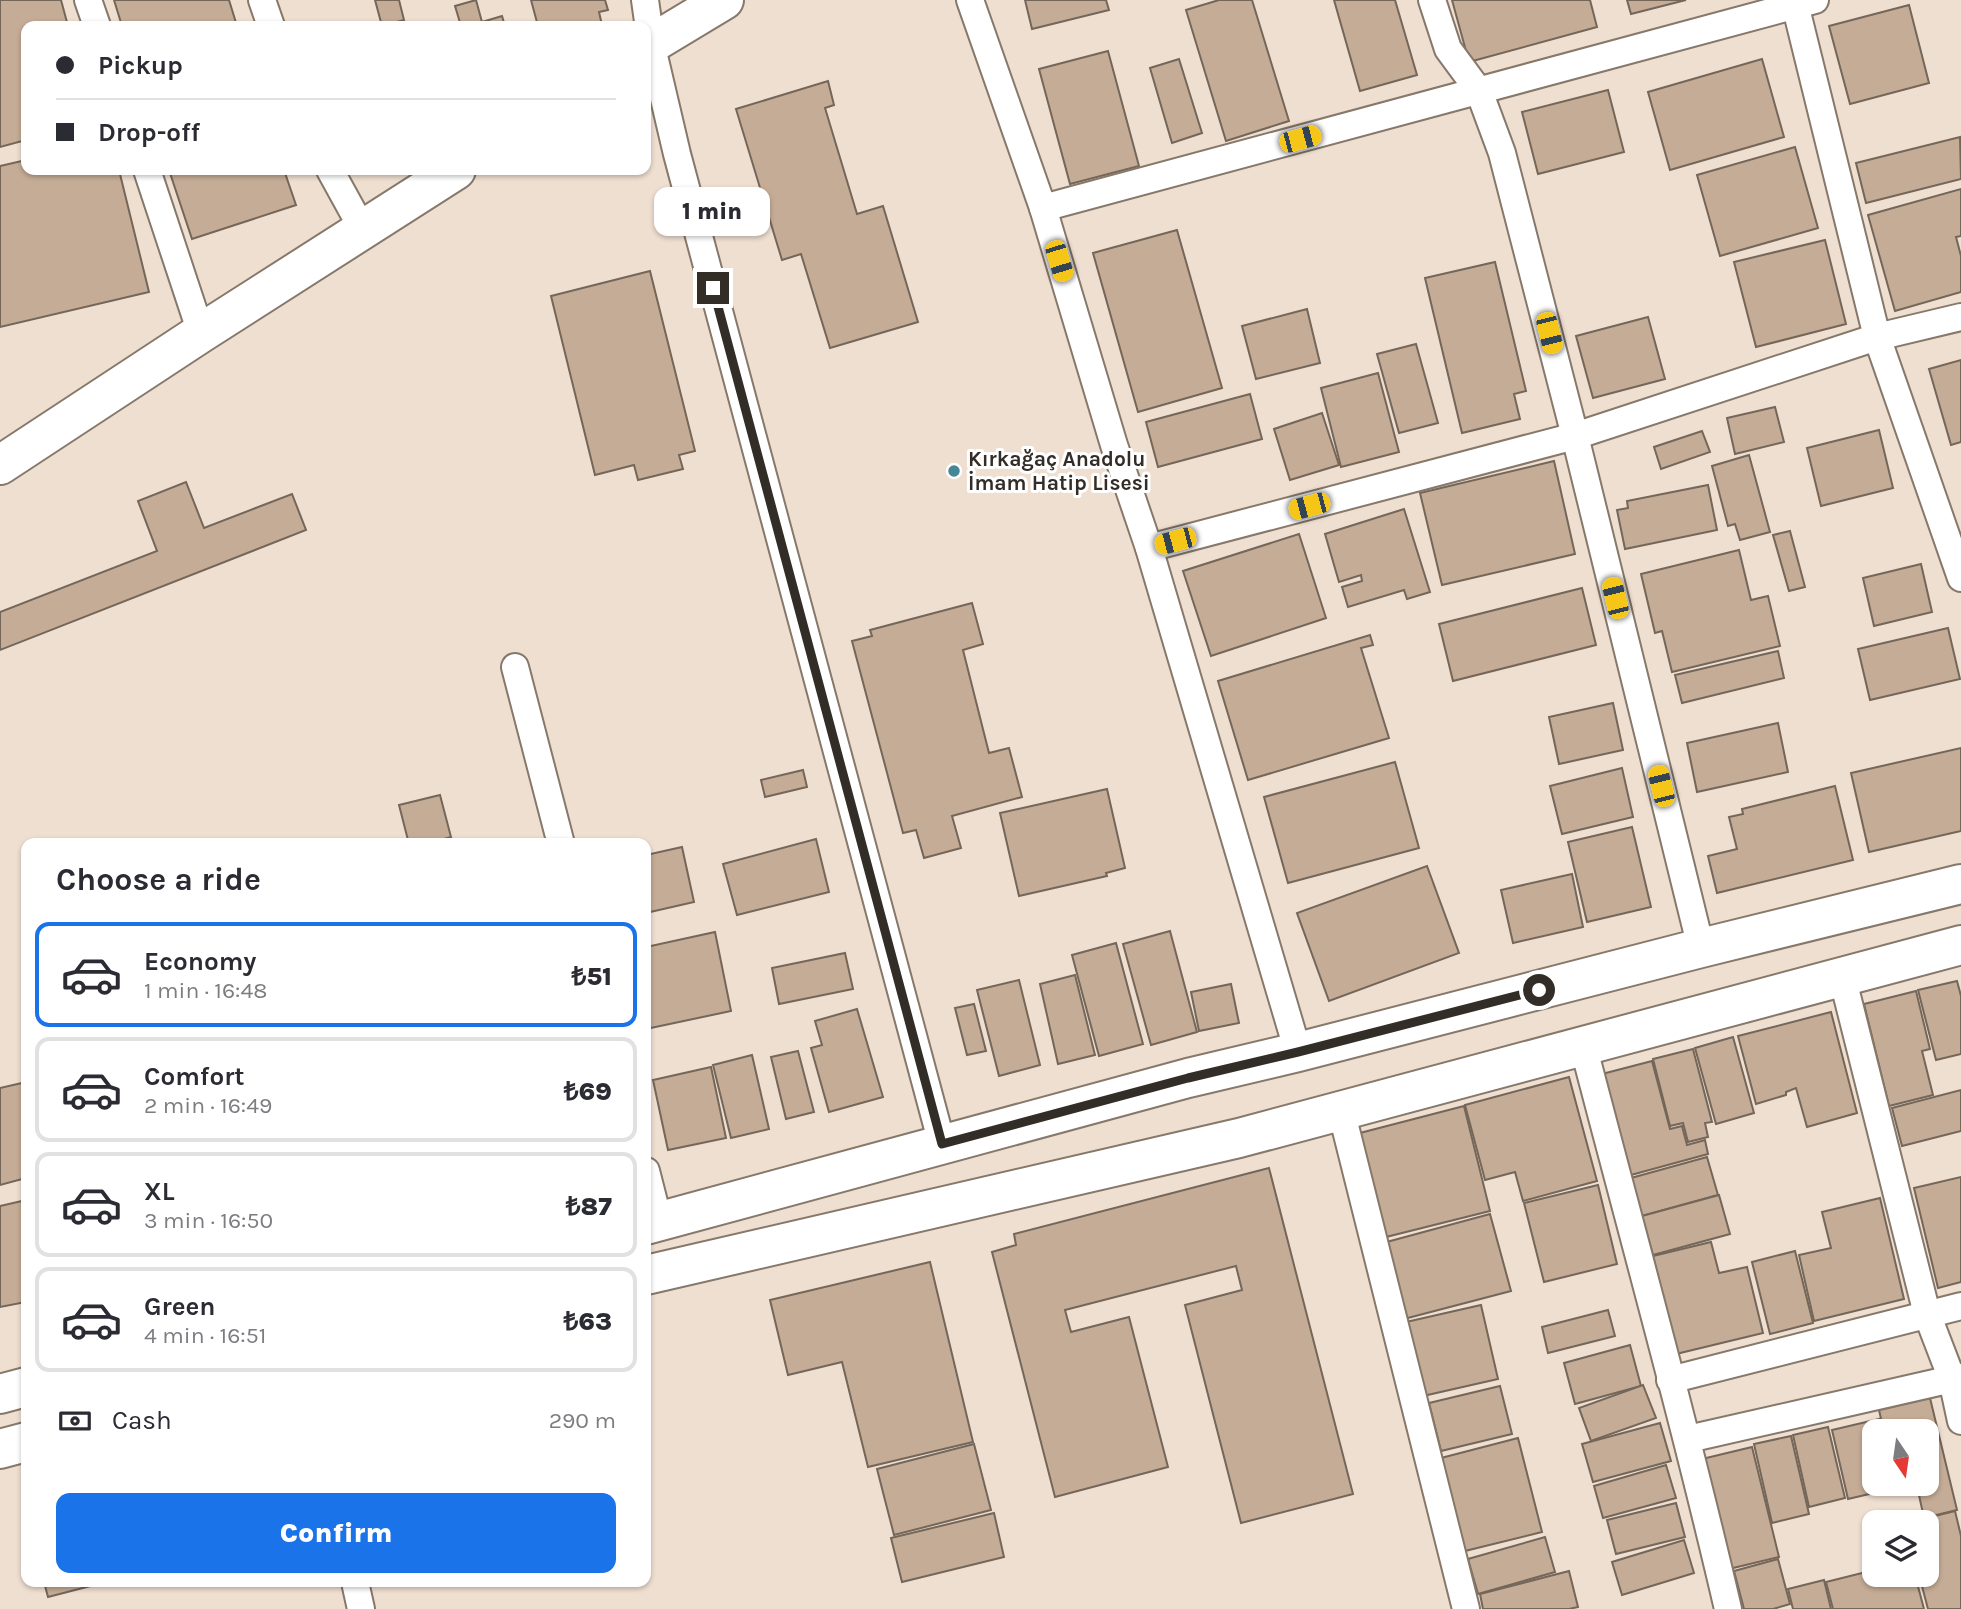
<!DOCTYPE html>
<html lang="en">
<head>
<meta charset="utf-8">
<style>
	:root { --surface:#fff; --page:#f7f7f7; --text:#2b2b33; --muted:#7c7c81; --line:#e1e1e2; --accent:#1a73e8 }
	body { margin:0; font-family:Karla,sans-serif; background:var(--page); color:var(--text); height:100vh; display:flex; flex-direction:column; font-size:26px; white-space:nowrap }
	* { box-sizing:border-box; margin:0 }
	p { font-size:23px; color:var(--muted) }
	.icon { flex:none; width:38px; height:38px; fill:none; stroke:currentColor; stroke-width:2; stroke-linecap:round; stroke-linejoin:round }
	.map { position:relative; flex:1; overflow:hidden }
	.panel { position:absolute; left:21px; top:838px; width:630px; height:749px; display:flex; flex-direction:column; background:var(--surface); border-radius:14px; box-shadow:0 2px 5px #0004 }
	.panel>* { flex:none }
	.top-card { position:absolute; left:21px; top:21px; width:630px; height:154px; border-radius:14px; box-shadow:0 2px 5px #0004; display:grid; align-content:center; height:154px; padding:0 35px; background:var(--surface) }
	.needle { width:46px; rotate:167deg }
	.tools { position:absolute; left:1862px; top:1419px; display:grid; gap:14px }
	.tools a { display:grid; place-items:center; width:77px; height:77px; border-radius:14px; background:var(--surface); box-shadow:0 2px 5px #0004; font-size:35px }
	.end { position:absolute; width:32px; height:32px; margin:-16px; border:9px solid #332d28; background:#fff; box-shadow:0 0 0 4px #fff }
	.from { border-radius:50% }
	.bubble { position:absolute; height:49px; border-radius:14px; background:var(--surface); box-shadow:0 2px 5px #0004; font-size:23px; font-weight:800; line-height:49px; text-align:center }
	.car { position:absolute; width:21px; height:42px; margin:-21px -10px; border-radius:9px; box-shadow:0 0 5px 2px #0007; background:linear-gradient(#f5c518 24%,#345 0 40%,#f5c518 0 76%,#345 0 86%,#f5c518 0) }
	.top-card b { display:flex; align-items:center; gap:24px; height:66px; font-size:26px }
	.top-card b+b { border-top:2px solid var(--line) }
	.top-card i { width:18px; height:18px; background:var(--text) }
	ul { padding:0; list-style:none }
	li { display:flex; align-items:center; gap:21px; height:105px; margin:0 14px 10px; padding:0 21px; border:4px solid var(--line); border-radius:14px }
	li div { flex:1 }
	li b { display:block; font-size:26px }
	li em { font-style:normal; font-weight:800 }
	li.on { border-color:var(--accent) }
	li>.icon { width:63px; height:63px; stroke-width:1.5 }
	h2 { padding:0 35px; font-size:32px; line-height:84px }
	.pay { display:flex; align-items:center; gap:18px; height:77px; padding:0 35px; font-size:26px }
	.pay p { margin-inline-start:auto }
	.button { display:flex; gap:14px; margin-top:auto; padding:14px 35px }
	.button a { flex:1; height:80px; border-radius:14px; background:var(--accent); color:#fff; font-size:28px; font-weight:800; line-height:80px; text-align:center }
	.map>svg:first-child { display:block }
	.building { fill:#c5ac96; stroke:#746659; stroke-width:2 }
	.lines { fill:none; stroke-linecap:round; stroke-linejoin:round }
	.street-casing { stroke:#86786a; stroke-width:30 }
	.secondary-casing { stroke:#86786a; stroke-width:42 }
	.street { stroke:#fff; stroke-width:26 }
	.secondary { stroke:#fff; stroke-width:38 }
	.route { stroke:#332d28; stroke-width:9 }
	.poi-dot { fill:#448797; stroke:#fff; stroke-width:2.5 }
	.labels { text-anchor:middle; stroke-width:6; stroke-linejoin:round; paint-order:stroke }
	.poi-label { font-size:21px; font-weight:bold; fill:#332d28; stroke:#fff; text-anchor:start }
</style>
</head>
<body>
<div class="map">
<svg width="1961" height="1609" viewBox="0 0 1961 1609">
	<rect width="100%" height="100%" fill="#efdfd1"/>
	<g class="building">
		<path d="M0 0H61L68 26H26V140L0 147Z"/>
		<path d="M114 0H229L237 26H122Z"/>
		<path d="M375 0H399L404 20 382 26Z"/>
		<path d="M476 0 482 22 502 16 505 26H461L455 6Z"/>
		<path d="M531 0H605L608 10 599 12 602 25 598 26H538Z"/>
		<path d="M1025 0H1106L1109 10 1032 29Z"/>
		<path d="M1219 0H1252L1289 121 1226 141 1186 10Z"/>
		<path d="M1334 0H1395L1417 75 1360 91Z"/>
		<path d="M1452 0H1590L1597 27 1469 62Z"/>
		<path d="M1627 0H1686L1631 14Z"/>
		<path d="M1909 5 1929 83 1850 104 1829 26Z"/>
		<path d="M1108 51 1139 166 1070 184 1039 69Z"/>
		<path d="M1179 59 1202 133 1172 143 1150 68Z"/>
		<path d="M1762 59 1784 137 1670 170 1648 92Z"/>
		<path d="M828 81 834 105 825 108 857 214 883 206 918 322 830 348 801 254 782 260 736 109Z"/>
		<path d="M1608 90 1624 152 1538 174 1522 112Z"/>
		<path d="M1960 137 1961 179 1866 203 1856 163Z"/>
		<path d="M1795 147 1818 228 1720 256 1697 175Z"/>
		<path d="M26 160V170H119L149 292 0 327V166Z"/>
		<path d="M169 170H284L296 205 192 239Z"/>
		<path d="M1961 189V236L1956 237 1961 256V292L1895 311 1868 215Z"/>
		<path d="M1177 230 1222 388 1138 412 1093 253Z"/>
		<path d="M1825 240 1846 324 1756 347 1734 262Z"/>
		<path d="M1495 262 1526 391 1514 394 1520 419 1462 433 1425 278Z"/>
		<path d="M650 271 695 451 679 455 683 469 638 480 634 465 595 475 551 296Z"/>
		<path d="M1307 309 1320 363 1256 379 1242 326Z"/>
		<path d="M1648 317 1665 379 1593 398 1576 336Z"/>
		<path d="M1416 344 1438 423 1399 433 1377 354Z"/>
		<path d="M1961 360V442L1951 445 1929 369Z"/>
		<path d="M1378 373 1399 452 1341 467 1321 388Z"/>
		<path d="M1250 394 1262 439 1158 467 1146 422Z"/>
		<path d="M1775 407 1784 442 1735 454 1727 418Z"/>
		<path d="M1322 413 1339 465 1290 480 1274 429Z"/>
		<path d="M1879 430 1893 488 1821 506 1807 448Z"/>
		<path d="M1702 431 1710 452 1661 469 1654 447Z"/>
		<path d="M1749 455 1770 532 1740 540 1735 524 1728 526 1712 466Z"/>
		<path d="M1554 461 1575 554 1442 585 1420 493Z"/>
		<path d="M186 482 204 528 292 494 306 530 0 650V612L157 551 138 501Z"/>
		<path d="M1708 485 1717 530 1625 549 1617 510 1628 508 1627 501Z"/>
		<path d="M1404 509 1430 592 1407 599 1404 590 1348 607 1342 587 1362 581 1361 575 1339 582 1325 534Z"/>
		<path d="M1790 531 1805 587 1789 591 1773 535Z"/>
		<path d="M1299 534 1326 618 1211 656 1183 571Z"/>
		<path d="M1739 550 1751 600 1768 596 1780 646 1672 672 1662 631 1655 633 1641 574Z"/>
		<path d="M1921 564 1932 612 1874 626 1863 578Z"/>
		<path d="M1582 588 1596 645 1453 681 1439 624Z"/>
		<path d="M972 603 983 644 963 650 989 753 1009 748 1022 797 952 816 961 848 924 858 916 830 903 833 852 641 872 636 870 630Z"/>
		<path d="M1948 628 1960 679 1870 700 1858 649Z"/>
		<path d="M1370 635 1373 645 1361 648 1389 738 1248 780 1218 681Z"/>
		<path d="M1778 651 1784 678 1682 703 1675 675Z"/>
		<path d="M1613 703 1623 750 1559 764 1549 717Z"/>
		<path d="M1778 723 1788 772 1697 792 1687 743Z"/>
		<path d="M1961 748V831L1869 852 1851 773Z"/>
		<path d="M1395 762 1419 848 1288 883 1264 797Z"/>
		<path d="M1622 768 1633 817 1562 834 1550 786Z"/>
		<path d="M803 770 807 787 765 797 761 780Z"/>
		<path d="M1835 786 1853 860 1717 893 1708 856 1737 849 1729 817 1743 814 1742 809Z"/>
		<path d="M1107 789 1125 868 1106 873 1107 876 1019 896 1000 813Z"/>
		<path d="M440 795 451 837 427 844H409L399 805Z"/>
		<path d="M1632 827 1651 907 1587 922 1568 842Z"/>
		<path d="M816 839 829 892 737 915 723 864Z"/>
		<path d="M682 847 694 902 646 913V855Z"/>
		<path d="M1427 866 1459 953 1329 1001 1297 913Z"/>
		<path d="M1572 874 1583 927 1513 943 1501 890Z"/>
		<path d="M1170 931 1197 1032 1151 1045 1123 944Z"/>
		<path d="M715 932 731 1011 646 1029V947Z"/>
		<path d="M1116 943 1143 1044 1099 1056 1072 955Z"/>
		<path d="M845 953 853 989 779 1004 772 968Z"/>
		<path d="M1075 975 1095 1055 1058 1064 1040 984Z"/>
		<path d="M1019 980 1040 1065 999 1076 977 990Z"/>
		<path d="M1957 981 1961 996V1054L1936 1060 1918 990Z"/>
		<path d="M1231 984 1239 1023 1199 1031 1191 992Z"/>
		<path d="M1916 991 1930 1049 1922 1051 1933 1095 1889 1106 1864 1004Z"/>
		<path d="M974 1004 986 1051 967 1055 955 1008Z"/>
		<path d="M857 1009 883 1097 829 1112 811 1048 822 1045 815 1021Z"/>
		<path d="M1831 1012 1857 1113 1807 1127 1796 1088 1786 1092V1095L1756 1104 1738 1036Z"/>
		<path d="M1733 1037 1754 1113 1716 1124 1695 1048Z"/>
		<path d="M1693 1049 1712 1122 1705 1123 1708 1137 1688 1142 1683 1123 1670 1126 1653 1059Z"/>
		<path d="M798 1051 814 1112 786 1119 771 1057Z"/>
		<path d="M752 1055 769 1129 731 1138 713 1065Z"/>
		<path d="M1652 1061 1670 1129 1682 1126 1687 1145 1705 1140 1708 1154 1631 1175 1602 1074Z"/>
		<path d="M711 1067 726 1138 668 1150 653 1080Z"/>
		<path d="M1569 1077 1597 1181 1523 1201 1515 1172 1485 1180 1465 1105Z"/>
		<path d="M26 1082V1178L0 1185V1088Z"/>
		<path d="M1961 1090V1131L1902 1146 1892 1108Z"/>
		<path d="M1464 1106 1490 1211 1382 1238 1356 1134Z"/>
		<path d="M1707 1157 1718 1195 1642 1216 1631 1178Z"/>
		<path d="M1269 1168 1353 1494 1241 1523 1185 1305 1242 1290 1236 1266 1065 1310 1071 1332 1129 1317 1168 1467 1055 1497 992 1252 1016 1245 1014 1234Z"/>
		<path d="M1961 1177V1282L1938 1288 1914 1188Z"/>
		<path d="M1598 1185 1617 1264 1544 1282 1524 1203Z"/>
		<path d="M1719 1195 1730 1234 1653 1255 1642 1216Z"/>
		<path d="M1880 1198 1904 1299 1814 1321 1799 1255 1831 1248 1822 1212Z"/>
		<path d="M26 1200V1302L0 1307V1206Z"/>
		<path d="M1490 1214 1511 1291 1404 1319 1383 1243Z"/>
		<path d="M1711 1242 1719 1273 1747 1267 1763 1333 1676 1354 1653 1256Z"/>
		<path d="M1795 1251 1813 1323 1770 1334 1752 1262Z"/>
		<path d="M930 1262 973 1442 868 1467 842 1362 788 1375 770 1300Z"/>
		<path d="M1481 1305 1498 1379 1423 1396 1406 1322Z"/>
		<path d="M1608 1310 1615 1336 1548 1353 1542 1327Z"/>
		<path d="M1630 1345 1641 1386 1575 1404 1564 1363Z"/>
		<path d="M1643 1385 1656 1418 1591 1441 1579 1408Z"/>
		<path d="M1500 1386 1512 1434 1441 1451 1429 1403Z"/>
		<path d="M1930 1398 1957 1510 1924 1518 1917 1486 1898 1490 1897 1484H1927V1432H1884L1879 1410Z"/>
		<path d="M1879 1419 1882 1432H1874V1484H1894L1895 1488 1848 1499 1832 1430Z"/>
		<path d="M1660 1423 1671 1461 1593 1482 1582 1444Z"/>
		<path d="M1828 1427 1845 1498 1809 1507 1793 1435Z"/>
		<path d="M1791 1436 1809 1514 1772 1523 1754 1444Z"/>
		<path d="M1518 1438 1542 1532 1465 1551 1441 1458Z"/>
		<path d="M974 1444 991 1510 894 1535 877 1469Z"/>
		<path d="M1752 1447 1779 1557 1729 1569 1702 1459Z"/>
		<path d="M1666 1465 1676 1498 1603 1518 1594 1486Z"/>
		<path d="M1676 1503 1685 1537 1616 1554 1607 1520Z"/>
		<path d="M1955 1511 1961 1536V1609H1928L1919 1575H1927V1522L1915 1521Z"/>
		<path d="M994 1513 1004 1557 902 1582 891 1538Z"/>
		<path d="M1545 1537 1555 1572 1478 1594 1468 1559Z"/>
		<path d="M1684 1540 1694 1573 1622 1595 1612 1562Z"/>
		<path d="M1778 1559 1790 1604 1773 1609H1744L1734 1571Z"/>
		<path d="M1874 1570V1575H1915L1924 1609H1833L1826 1582Z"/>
		<path d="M1569 1571 1578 1607 1569 1609H1483L1480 1594Z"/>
		<path d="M1824 1580 1831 1609H1793L1788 1589Z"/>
		<path d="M44 1582H106L48 1597Z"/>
	</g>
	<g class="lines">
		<defs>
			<g id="street">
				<path d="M88 0 97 26"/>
				<path d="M262 0 271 26"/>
				<path d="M645 0 651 43 677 154 942 1144"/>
				<path d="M970 0 1043 208 1114 445 1149 548 1298 1052"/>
				<path d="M1432 0 1448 49 1479 91 1502 153 1575 436 1701 948"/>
				<path d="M1794 0 1877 337 1961 578"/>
				<path d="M147 170 201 333"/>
				<path d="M330 170 363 230"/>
				<path d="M1043 208 1815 0"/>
				<path d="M1149 548 1575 436 1877 337 1961 317"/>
				<path d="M515 667 561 844"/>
				<path d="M1842 976 1927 1314 1952 1379 1961 1421"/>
				<path d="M1583 1045C1632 1233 1684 1420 1728 1609"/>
				<path d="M1341 1110 1466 1609"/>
				<path d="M646 1171 659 1222"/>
				<path d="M1670 1380 1961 1306"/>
				<path d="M1688 1439 1961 1377"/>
				<path d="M355 1582 361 1609"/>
			</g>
			<g id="secondary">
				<path d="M646 47 724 0"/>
				<path d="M0 465 201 333 456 170"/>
				<path d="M646 1225 1188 1078 1298 1052 1701 948 1961 884"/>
				<path d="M646 1275 1239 1138 1961 945"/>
				<path d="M0 1394 26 1387"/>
				<path d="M0 1449 26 1442"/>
			</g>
		</defs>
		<use href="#street" class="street-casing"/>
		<use href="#secondary" class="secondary-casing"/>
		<use href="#street" class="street"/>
		<use href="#secondary" class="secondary"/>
	</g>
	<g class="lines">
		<path class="route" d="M713 288 942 1144 1188 1078 1298 1052 1539 990"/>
	</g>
	<circle class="poi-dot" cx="954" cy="471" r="7"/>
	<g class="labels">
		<g class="poi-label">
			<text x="968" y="466">Kırkağaç Anadolu<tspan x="968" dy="24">İmam Hatip Lisesi</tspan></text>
		</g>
	</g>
</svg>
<div class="tools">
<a><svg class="needle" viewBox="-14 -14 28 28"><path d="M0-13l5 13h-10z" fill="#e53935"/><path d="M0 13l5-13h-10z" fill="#7c7c81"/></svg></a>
<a><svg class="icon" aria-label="layers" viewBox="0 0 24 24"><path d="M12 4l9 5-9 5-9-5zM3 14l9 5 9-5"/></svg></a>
</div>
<i class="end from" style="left:1539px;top:990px"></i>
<i class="end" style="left:713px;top:288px"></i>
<div class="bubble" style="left:654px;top:187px;width:116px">1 min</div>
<i class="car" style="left:1300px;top:139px;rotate:75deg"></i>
<i class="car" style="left:1059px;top:261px;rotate:163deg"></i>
<i class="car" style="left:1549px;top:333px;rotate:166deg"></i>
<i class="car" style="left:1309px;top:506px;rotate:255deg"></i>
<i class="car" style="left:1175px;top:541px;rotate:255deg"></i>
<i class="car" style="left:1615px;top:598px;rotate:346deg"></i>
<i class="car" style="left:1661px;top:786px;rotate:346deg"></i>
<div class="top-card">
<b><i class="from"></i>Pickup</b>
<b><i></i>Drop-off</b>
</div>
<section class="panel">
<h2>Choose a ride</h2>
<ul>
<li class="on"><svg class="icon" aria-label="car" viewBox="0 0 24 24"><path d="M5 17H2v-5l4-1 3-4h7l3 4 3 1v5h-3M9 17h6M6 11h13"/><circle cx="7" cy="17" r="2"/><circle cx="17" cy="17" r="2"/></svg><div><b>Economy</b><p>1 min · 16:48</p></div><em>₺51</em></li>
<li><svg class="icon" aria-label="car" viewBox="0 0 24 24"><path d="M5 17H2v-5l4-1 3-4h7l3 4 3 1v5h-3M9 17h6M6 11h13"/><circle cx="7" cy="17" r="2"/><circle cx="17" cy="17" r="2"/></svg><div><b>Comfort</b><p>2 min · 16:49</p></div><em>₺69</em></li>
<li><svg class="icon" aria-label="car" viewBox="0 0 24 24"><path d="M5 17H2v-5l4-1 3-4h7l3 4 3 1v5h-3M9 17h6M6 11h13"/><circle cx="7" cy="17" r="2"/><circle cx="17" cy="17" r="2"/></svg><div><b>XL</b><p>3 min · 16:50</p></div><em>₺87</em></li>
<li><svg class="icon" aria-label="car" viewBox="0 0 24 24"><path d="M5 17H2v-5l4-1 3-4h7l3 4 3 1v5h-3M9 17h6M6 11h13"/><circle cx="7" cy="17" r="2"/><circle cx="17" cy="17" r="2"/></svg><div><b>Green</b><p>4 min · 16:51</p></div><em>₺63</em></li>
</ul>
<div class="pay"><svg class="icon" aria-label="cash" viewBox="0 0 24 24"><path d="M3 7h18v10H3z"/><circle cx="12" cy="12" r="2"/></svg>Cash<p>290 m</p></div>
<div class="button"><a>Confirm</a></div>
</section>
</div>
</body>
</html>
